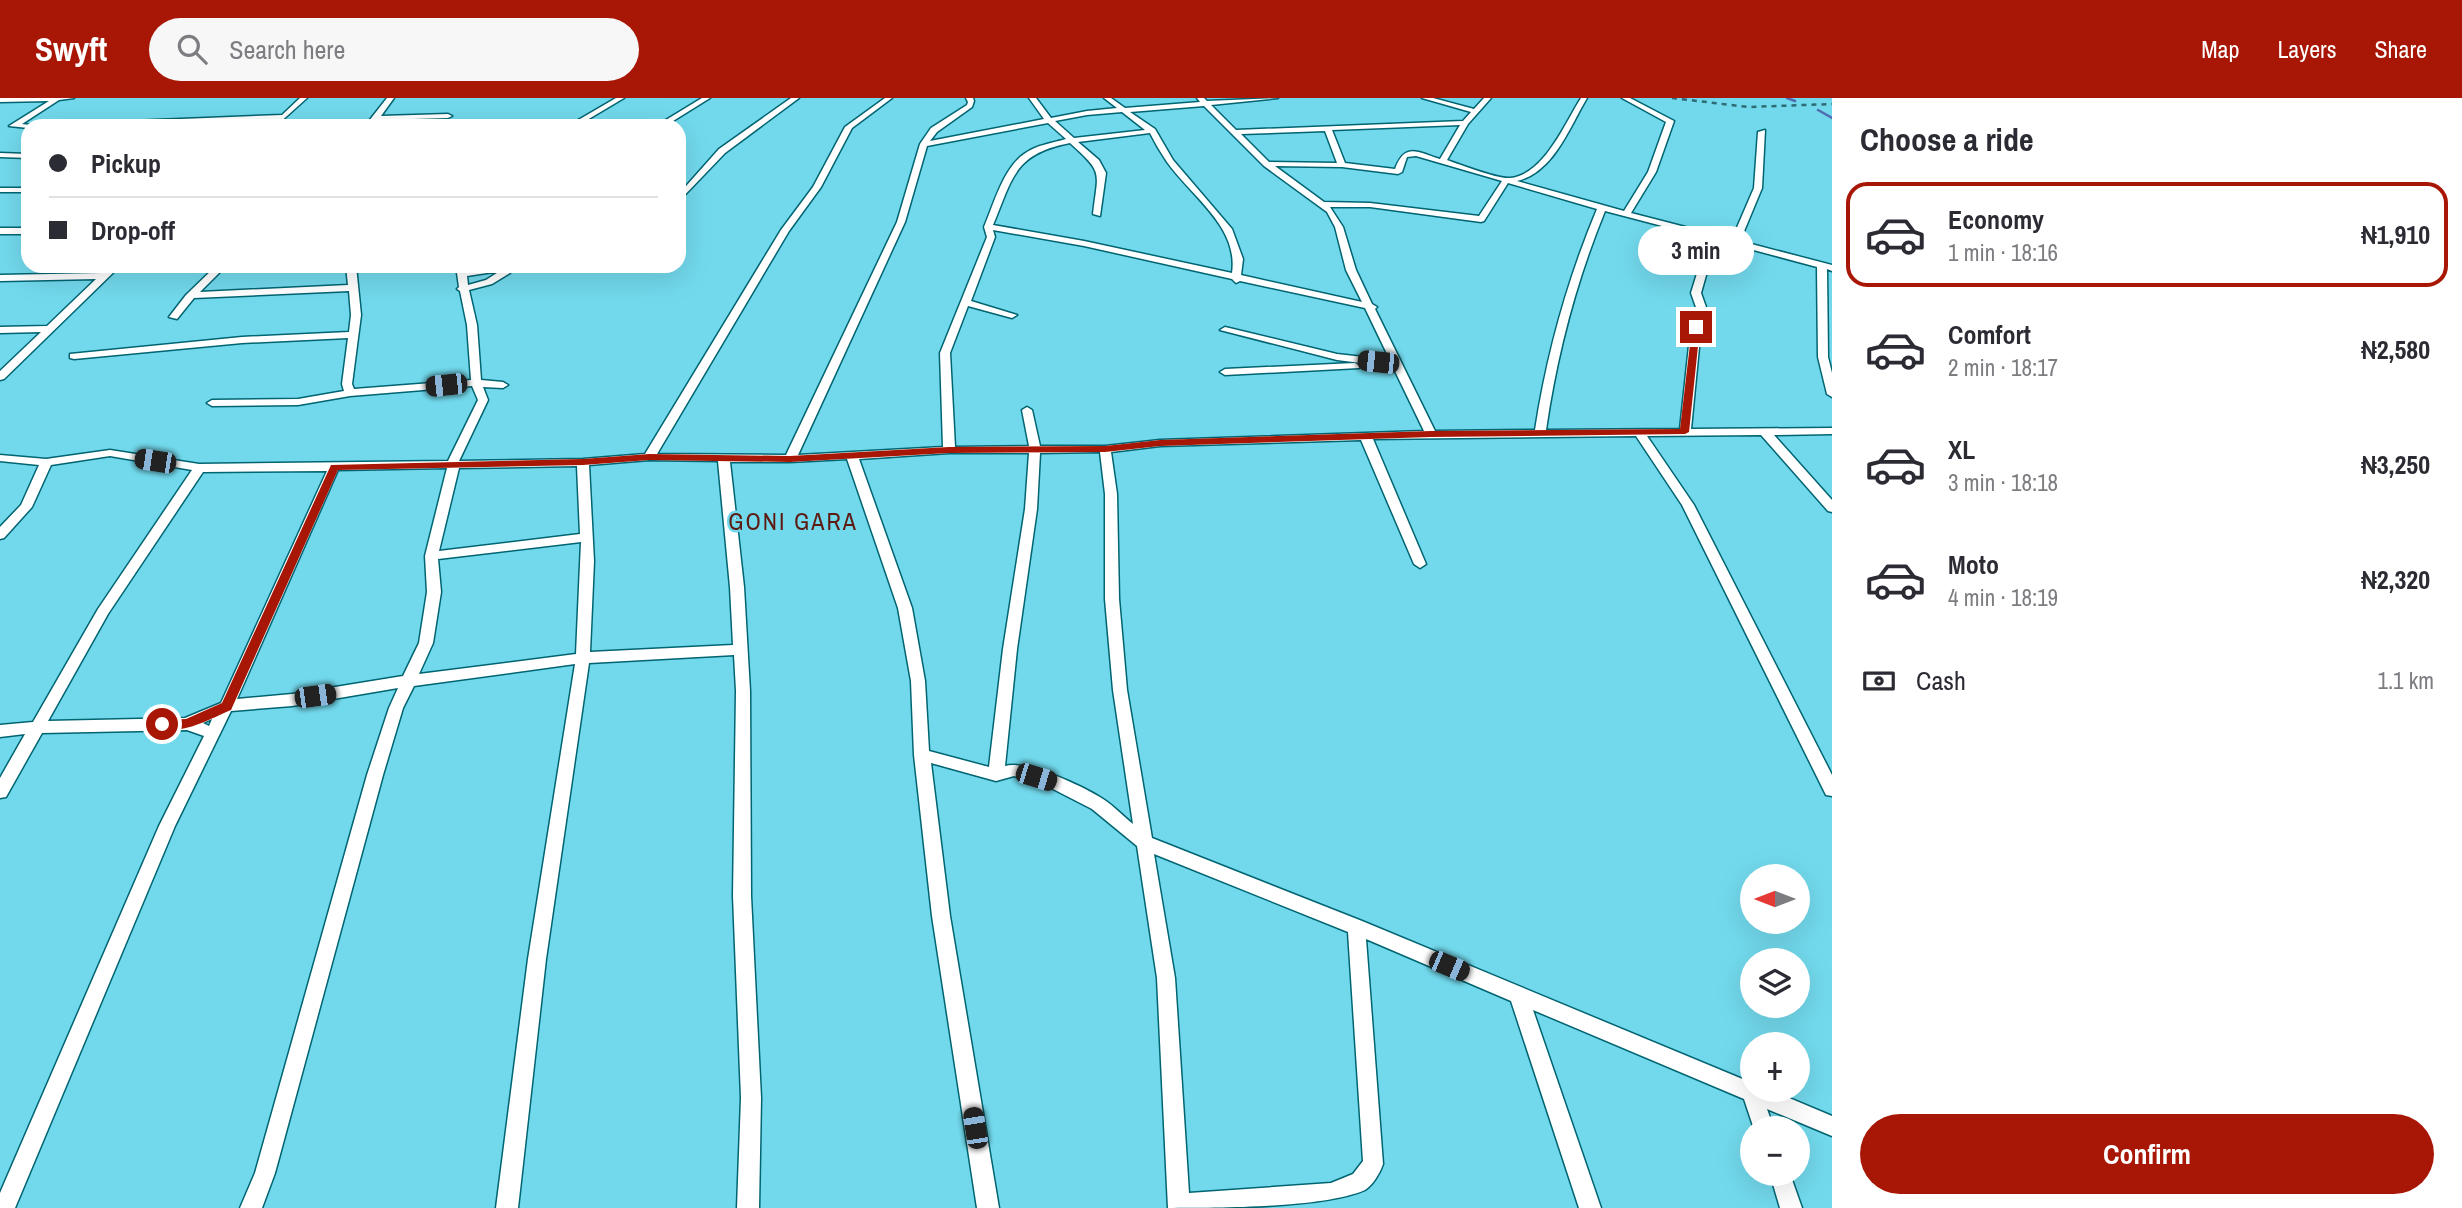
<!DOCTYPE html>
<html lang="en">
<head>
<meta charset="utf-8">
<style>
	:root { --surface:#fff; --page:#f7f7f7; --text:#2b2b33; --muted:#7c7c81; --line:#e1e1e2; --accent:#a81605 }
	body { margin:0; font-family:"Archivo Narrow",sans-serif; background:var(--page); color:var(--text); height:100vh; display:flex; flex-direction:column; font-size:26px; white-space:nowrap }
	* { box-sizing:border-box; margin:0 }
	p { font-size:23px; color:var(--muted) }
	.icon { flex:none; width:38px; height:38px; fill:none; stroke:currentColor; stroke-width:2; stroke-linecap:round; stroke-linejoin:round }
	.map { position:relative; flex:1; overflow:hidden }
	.drawer { display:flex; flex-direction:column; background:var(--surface); width:630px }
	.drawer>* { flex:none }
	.hud { position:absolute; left:21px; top:21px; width:665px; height:154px; border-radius:21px; box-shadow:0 7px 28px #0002; display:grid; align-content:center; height:154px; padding:0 28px; background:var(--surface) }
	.needle { width:46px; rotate:270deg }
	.buttons { position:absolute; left:1740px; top:766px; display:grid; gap:14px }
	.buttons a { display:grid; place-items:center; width:70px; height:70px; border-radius:50%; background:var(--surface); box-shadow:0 7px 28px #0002; font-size:35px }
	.end { position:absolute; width:32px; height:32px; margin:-16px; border:9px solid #a81605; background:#fff; box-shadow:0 0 0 4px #fff }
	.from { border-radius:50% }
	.bubble { position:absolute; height:49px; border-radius:24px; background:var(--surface); box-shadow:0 7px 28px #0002; font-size:23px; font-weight:800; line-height:49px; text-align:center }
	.car { position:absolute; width:21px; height:42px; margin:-21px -10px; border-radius:9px; box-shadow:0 0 5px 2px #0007; background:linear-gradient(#222 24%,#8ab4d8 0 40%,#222 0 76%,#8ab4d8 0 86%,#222 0) }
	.hud b { display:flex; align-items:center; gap:24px; height:66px; font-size:26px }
	.hud b+b { border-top:2px solid var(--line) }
	.hud i { width:18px; height:18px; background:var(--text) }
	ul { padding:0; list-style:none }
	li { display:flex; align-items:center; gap:21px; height:105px; margin:0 14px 10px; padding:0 14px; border:4px solid transparent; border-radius:21px }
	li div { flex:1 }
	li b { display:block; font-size:26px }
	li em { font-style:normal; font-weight:800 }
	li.on { border-color:var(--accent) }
	li>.icon { width:63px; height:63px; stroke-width:1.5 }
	h2 { padding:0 28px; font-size:32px; line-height:84px }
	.pay { display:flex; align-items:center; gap:18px; height:77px; padding:0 28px; font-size:26px }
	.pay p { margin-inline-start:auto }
	.button { display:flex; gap:14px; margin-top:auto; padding:14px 28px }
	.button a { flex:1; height:80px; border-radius:42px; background:var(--accent); color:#fff; font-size:28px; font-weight:800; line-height:80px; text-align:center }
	header { display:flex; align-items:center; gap:42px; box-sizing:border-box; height:98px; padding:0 35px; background:var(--accent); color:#fff }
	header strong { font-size:33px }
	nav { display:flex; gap:38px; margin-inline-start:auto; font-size:24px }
	.search { width:490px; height:63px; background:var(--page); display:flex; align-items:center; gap:18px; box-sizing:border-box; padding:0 24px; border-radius:38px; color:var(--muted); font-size:26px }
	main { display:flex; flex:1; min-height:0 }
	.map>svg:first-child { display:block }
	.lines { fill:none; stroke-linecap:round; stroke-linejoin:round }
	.stream { stroke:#516db1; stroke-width:2.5 }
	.minor-casing { stroke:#016471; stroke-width:3 }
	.minor { fill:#fff; fill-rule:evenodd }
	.rail { stroke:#2e6b75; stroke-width:2.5; stroke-dasharray:5 5; stroke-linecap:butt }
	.route { fill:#a81605 }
	.labels { text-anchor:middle; stroke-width:5; stroke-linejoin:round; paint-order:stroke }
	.quarter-label { font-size:24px; letter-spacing:2px; fill:#5d1a11; stroke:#72d9ec }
</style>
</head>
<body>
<header>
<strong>Swyft</strong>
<div class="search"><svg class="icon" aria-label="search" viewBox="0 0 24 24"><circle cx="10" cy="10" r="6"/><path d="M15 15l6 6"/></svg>Search here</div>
<nav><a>Map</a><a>Layers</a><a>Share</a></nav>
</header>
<main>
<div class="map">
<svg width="1832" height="1110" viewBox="0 0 1832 1110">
	<rect width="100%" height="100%" fill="#72d9ec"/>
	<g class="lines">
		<g class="stream">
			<path d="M1787 0 1795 3"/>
			<path d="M1818 12 1832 20"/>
		</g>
		<defs>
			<g id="minor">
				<path d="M0 0H74L59 2 22 26 31 27 282 17 300 0H307L277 27 273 25 277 21 94 28H28V30L9 28 49 3 0 4Z"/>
				<path d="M387 0H394L381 18 448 16 452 18 448 20 377 22 373 28H365Z"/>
				<path d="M616 0H624L577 28H568Z"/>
				<path d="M702 0H710L665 28H656Z"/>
				<path d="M791 0H799L725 55 679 103V96L719 51Z"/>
				<path d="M885 0H892L852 30 821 89 789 133 657 356 786 357 897 124 920 46 931 30 967 7 968 4 966 0H973L974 3 972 9 937 34 930 43 1044 21 1029 0H1036L1051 20 1087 13 1117 10 1104 0H1111L1125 10 1200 4 1197 0H1204L1207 3 1278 0 1211 7 1236 32 1463 23 1471 14 1422 0H1433L1474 11 1484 0H1491L1468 26 1447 62C1461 67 1497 81 1510 80 1544 77 1565 25 1581 0H1587C1569 30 1554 74 1517 83L1624 113 1648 74 1666 24 1622 0H1630L1674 23 1656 74 1631 115 1732 141 1754 90 1758 34 1765 32 1762 90 1740 143 1832 167V173L1827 171 1828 259 1832 275V299L1827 296 1818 259 1817 169 1716 142 1701 195 1707 212 1701 229 1691 331 1832 330V336L1774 337 1832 402V414L1828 413 1761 337 1647 338 1694 407 1832 677V698L1826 697 1682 407 1636 338 1373 341 1426 466 1420 470 1414 466 1361 342 1160 348 1111 354 1117 396 1119 501 1127 592 1152 740 1362 823 1752 985V992H1770L1832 1018V1038L1767 1011 1774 1031H1754L1744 1001 1533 912 1601 1110H1579L1511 903 1366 841 1383 1066C1380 1075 1373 1087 1365 1092 1324 1110 1218 1110 1168 1110L1157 880 1137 748 1092 711 1053 691 1014 678 996 683 931 665 950 818 999 1110H977L932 818 914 657 911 583 898 510 847 361 790 364H730L744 489 750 593 751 798 761 1000 759 1110H737L741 1000 733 798 736 593 734 557 589 565 546 861 518 1110H496L528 861 575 566 414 588 403 610 383 677 275 1075 262 1110H240L255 1075 367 677 389 610 398 590 292 608 231 613 175 728 15 1110H0V1095L159 728 204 638 187 632 42 635 6 699 0 700V680L25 636 0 639V627L33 624 98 511 192 372 110 358 51 367 32 409 4 440 0 441V429L21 407 39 367 0 363V357L46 361 110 352 199 366 448 363 478 302 472 288 350 298 298 307 212 308 207 305 212 302 298 301 344 293 342 286 348 240 242 245 74 261 70 260V256L242 239 349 234 351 217 349 193 194 200 177 221 169 219 186 197 216 168H226L200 194 348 187 346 168H356L361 217 352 286 354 291 471 282 467 227 460 193 457 191 459 189 456 168H466V173L498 168H522L511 172 510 175 492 186 469 192 477 227 481 282 503 284 508 287 503 290 483 289 488 302 459 363 583 361 645 356 781 132 813 89 845 29ZM1204 8 1264 68 1327 114 1335 129 1346 172 1362 204 1241 177 1243 161 1232 131 1173 62 1155 31 1130 14ZM1122 14 1145 32 1074 40 1055 23 1087 17ZM1048 25 1066 41C1052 45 1036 47 1024 56 1003 71 994 106 984 129L987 139 940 255 943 349 798 357 905 124 927 48ZM1460 27 1440 61C1417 54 1405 44 1395 71L1345 65 1332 32ZM1325 33 1337 65 1269 64 1241 36ZM1150 35C1155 45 1161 55 1167 64 1191 98 1239 129 1232 175L1084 143 993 127C1013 79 1014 56 1070 45 1104 76 1098 72 1093 116L1100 118 1106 75 1099 62 1078 44ZM1416 58 1502 83 1479 118 1370 105 1324 104 1275 68 1342 69 1398 76 1402 74 1407 59ZM1508 85 1597 111C1567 183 1547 255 1535 332L1435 333 1375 211 1377 209 1372 206 1356 172 1343 129 1330 109H1370L1481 124 1484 123ZM1605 113 1708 140 1691 195 1697 212 1691 229 1680 331 1546 332C1557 256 1576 184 1605 113ZM993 132 1084 148 1232 181 1236 185 1240 183 1365 210 1390 262 1337 256 1225 229 1220 232 1337 262 1393 269 1424 333 1160 342 1105 348H1040L1032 312 1027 309 1022 312 1029 348 955 349 950 255 968 208 1012 220 1017 217 971 203 995 139ZM500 173 486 182 468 187 467 178ZM1100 354 1105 396V501L1113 592 1133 726C1123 718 1114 708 1103 701 1083 688 1027 662 1005 668L1017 551 1037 411 1040 355ZM949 355H1029L1025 411 1003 551 989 669 929 653 925 583 912 510 859 361ZM649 362 718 363 730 489 733 547 590 554 594 463 589 367ZM577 368 580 436 439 453 459 370ZM447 370 425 458 427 494 419 545 403 578 292 596 237 601 338 372ZM327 373 221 605 185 620 48 623 108 516 203 374ZM581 444 576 556 419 576 433 545 441 494 438 461ZM212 621 209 628 203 625ZM1154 756 1348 834 1363 1063 1353 1076 1331 1085 1189 1095 1175 880Z"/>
				<path d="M0 55 28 56V60L0 59Z"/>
				<rect x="0" y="90" width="28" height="4"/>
				<rect x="0" y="130" width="28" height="6"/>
				<path d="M110 168H120L4 281 0 282V273L41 234 0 235V229L47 228 96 181 0 183V177L102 175Z"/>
				<path d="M1355 265 1360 268 1359 270 1225 277 1220 274 1225 271Z"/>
				<path d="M1770 1076H1790L1802 1110H1780Z"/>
			</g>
		</defs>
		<use href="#minor" class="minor-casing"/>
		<use href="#minor" class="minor"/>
		<path class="rail" d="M1672 0 1748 9 1832 6"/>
	</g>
	<path class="route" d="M1696 227 1700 229 1689 334 1685 336 1431 339 1160 348 1105 354 949 355 790 364 649 362 583 367 338 372 231 612C214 619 172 643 156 626L162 622 186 621 222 605 331 367 583 361 649 356 790 358 949 349 1105 348 1160 342 1431 333 1680 331 1692 229Z"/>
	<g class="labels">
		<g class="quarter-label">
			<text x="793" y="432">GONI GARA</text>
		</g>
	</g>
</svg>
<div class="buttons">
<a><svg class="needle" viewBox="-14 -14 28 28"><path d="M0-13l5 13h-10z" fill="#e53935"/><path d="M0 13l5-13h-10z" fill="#7c7c81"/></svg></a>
<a><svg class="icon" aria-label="layers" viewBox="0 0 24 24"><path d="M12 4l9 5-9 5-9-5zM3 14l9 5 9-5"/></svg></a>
<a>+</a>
<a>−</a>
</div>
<i class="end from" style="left:162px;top:626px"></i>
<i class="end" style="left:1696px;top:229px"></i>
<div class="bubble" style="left:1638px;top:128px;width:116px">3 min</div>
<i class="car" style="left:1378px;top:264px;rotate:276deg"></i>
<i class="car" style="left:446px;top:287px;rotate:264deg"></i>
<i class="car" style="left:155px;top:363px;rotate:279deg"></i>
<i class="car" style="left:315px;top:598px;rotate:82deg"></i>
<i class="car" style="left:1036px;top:679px;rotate:107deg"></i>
<i class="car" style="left:1449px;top:868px;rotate:113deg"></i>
<i class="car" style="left:975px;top:1030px;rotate:351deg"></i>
<div class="hud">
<b><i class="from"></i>Pickup</b>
<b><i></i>Drop-off</b>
</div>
</div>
<section class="drawer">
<h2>Choose a ride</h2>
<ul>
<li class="on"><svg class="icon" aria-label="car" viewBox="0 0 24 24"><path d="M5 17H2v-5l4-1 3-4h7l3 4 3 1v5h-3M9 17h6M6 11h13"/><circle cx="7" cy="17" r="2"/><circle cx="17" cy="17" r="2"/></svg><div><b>Economy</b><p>1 min · 18:16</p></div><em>₦1,910</em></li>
<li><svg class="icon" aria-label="car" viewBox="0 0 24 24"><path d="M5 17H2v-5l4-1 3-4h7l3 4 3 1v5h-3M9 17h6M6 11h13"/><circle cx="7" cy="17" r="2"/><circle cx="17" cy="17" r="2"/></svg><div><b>Comfort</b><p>2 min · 18:17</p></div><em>₦2,580</em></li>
<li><svg class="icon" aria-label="car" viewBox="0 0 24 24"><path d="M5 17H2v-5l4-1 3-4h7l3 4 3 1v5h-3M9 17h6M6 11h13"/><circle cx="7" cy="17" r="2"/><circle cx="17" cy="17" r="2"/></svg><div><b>XL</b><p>3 min · 18:18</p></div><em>₦3,250</em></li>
<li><svg class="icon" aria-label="car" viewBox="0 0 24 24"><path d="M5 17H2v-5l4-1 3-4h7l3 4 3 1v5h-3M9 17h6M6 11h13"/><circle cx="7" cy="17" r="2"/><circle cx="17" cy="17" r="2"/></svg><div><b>Moto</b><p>4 min · 18:19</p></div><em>₦2,320</em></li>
</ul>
<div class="pay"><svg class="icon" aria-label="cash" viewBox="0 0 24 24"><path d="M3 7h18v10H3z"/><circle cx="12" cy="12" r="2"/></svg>Cash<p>1.1 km</p></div>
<div class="button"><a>Confirm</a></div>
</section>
</main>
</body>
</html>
